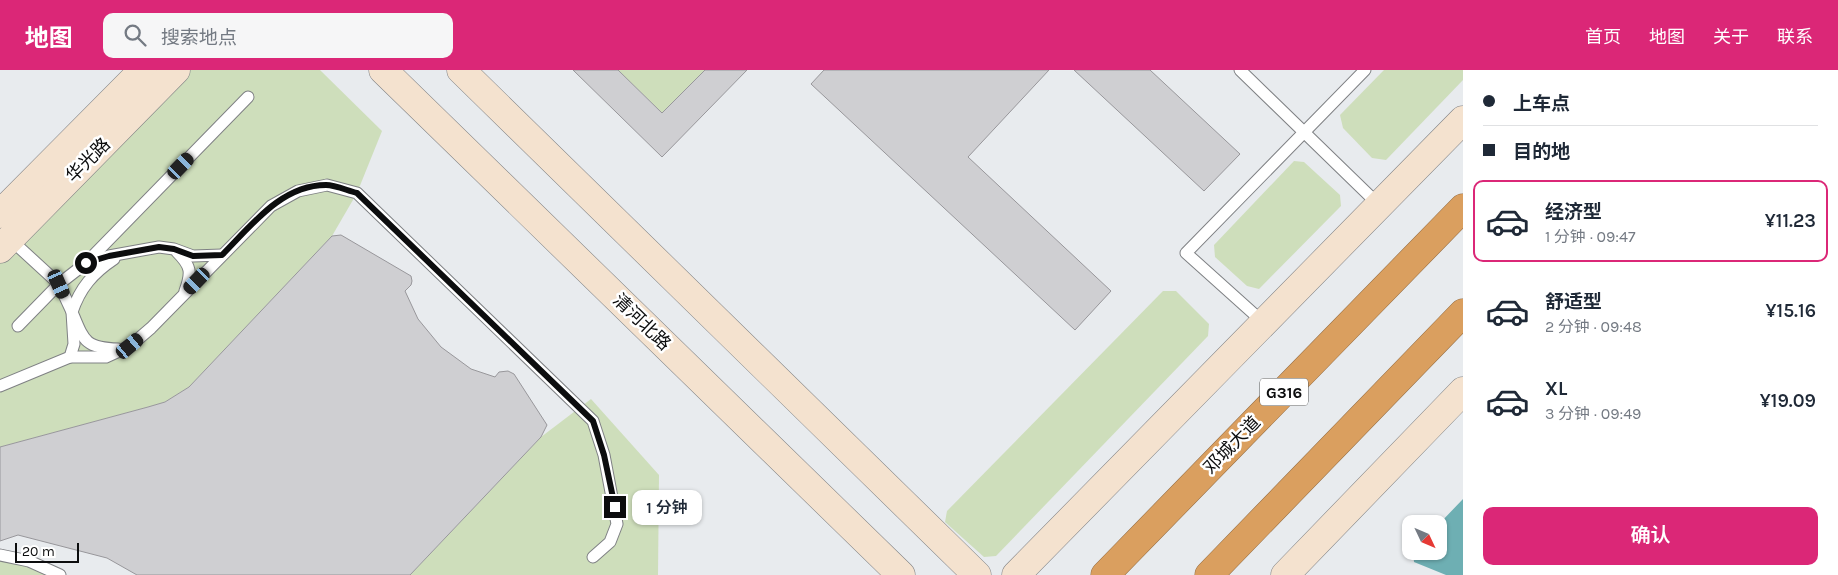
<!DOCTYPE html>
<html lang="zh">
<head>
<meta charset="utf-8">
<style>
	:root { --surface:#fff; --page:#f6f6f7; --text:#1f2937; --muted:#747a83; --line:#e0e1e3; --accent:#db2777 }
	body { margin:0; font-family:Karla,"Noto Sans SC",sans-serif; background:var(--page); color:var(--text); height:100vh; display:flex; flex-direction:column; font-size:19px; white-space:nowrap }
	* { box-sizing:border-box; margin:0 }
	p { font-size:16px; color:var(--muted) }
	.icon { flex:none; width:28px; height:28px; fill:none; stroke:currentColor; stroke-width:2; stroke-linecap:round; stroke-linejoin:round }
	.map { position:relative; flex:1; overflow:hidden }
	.panel { display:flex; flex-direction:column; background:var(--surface); width:375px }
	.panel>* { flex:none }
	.top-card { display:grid; align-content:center; height:110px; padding:0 20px; background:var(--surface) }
	.needle { width:32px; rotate:134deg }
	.fabs { position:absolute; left:1402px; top:445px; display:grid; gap:10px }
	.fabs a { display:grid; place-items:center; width:45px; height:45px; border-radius:10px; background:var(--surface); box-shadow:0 1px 4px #0004; font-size:25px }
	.scale { position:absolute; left:15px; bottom:12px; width:64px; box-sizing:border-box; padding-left:5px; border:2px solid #0c0d0e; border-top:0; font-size:14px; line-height:18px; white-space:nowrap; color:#0c0d0e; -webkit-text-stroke:4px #fff; paint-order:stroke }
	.end { position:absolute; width:22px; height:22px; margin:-11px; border:6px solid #0c0d0e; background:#fff; box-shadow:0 0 0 2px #fff }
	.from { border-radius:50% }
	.bubble { position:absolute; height:35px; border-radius:10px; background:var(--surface); box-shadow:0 1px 4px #0004; font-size:16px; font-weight:600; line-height:35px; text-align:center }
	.car { position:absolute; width:15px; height:30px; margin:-15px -8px; border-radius:6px; box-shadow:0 0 4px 1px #0007; background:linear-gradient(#222 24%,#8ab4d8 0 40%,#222 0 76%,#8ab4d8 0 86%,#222 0) }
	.top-card b { display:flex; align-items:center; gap:18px; height:48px; font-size:19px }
	.top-card b+b { border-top:1px solid var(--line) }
	.top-card i { width:12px; height:12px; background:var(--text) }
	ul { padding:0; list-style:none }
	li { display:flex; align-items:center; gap:15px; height:82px; margin:0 10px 8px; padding:0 10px; border:2px solid transparent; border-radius:10px }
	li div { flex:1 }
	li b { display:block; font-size:19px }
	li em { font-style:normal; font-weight:600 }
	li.on { border-color:var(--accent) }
	li>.icon { width:45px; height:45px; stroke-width:1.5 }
	.button { display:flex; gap:10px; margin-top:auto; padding:10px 20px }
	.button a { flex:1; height:58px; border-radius:10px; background:var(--accent); color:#fff; font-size:20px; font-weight:600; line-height:58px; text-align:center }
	header { display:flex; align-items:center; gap:30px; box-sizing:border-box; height:70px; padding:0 25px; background:var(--accent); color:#fff }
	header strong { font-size:24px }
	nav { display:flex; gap:28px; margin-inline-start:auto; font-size:18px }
	.search { width:350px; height:45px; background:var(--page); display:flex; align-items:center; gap:12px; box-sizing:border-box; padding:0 18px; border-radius:10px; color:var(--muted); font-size:19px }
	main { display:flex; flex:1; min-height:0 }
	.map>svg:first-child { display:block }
	.green { fill:#cedebb }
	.water { fill:#6eafb3 }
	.building { fill:#cfcfd2; stroke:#98979b }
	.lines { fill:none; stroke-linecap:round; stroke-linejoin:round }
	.lane-casing { stroke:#7f8184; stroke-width:13 }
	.secondary-casing { stroke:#7f8184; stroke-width:29 }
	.highway-casing { stroke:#926c43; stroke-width:29 }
	.lane { stroke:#fff; stroke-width:11 }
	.secondary { stroke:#f4e2cf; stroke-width:28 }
	.highway { stroke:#da9f5f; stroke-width:28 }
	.route { stroke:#0c0d0e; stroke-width:6 }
	.labels { text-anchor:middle; stroke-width:5; stroke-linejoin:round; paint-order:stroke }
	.shield { fill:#fff; stroke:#555656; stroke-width:1 }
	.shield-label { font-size:16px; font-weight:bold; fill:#0c0d0e }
	.street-label { font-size:18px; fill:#0c0d0e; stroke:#fff }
</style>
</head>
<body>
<header>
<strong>地图</strong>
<div class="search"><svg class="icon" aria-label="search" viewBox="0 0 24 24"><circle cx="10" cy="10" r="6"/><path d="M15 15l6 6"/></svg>搜索地点</div>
<nav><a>首页</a><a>地图</a><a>关于</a><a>联系</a></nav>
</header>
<main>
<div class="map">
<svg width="1463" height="505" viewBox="0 0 1463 505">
	<rect width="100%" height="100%" fill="#e8ebee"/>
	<g class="green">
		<path d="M183 0H320L382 61 357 123 332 166 189 317 165 332 148 337 0 377V188Z"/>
		<path d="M618 0H705L662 43Z"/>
		<path d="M1384 0H1463V10L1386 90 1372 88 1343 58 1340 45Z"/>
		<path d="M1294 91 1304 92 1340 125 1341 136 1259 219 1247 216 1215 187 1214 175Z"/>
		<path d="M1163 221H1176L1209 254 1208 266 996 486 984 487 945 452 947 441Z"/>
		<path d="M591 329 659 405 658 505H410L541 367Z"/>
		<path d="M0 485 60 505H0Z"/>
	</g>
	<path class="water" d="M1463 429V505H1446L1414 492 1413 481H1439V454Z"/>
	<g class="building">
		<path d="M573 0H618L662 43 705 0H747L662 87Z"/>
		<path d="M824 0H1049L968 87 1111 221 1075 260 811 14Z"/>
		<path d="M1074 0H1150L1240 84 1204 121Z"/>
		<path d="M341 165 411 206 412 211 411 215 405 221 418 249 441 277 471 299 495 307 499 302 508 301 514 304 547 355 541 367 410 505H137L107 488 18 465 0 471V377L148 337 165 332 189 317 332 166Z"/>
	</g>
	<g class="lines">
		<defs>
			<g id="lane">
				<path d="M1240 0 1379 135"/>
				<path d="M177 182C191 196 192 202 185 221"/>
				<path d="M114 189C93 203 80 218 72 242 84 271 85 278 118 279"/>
				<path d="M86 193 248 27"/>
				<path d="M1264 253 1186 183 1365 0"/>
				<path d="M18 256 59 214 86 193 109 186 159 177 174 179 193 186 222 185"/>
				<path d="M70 287H106L130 276 151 258 271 136 298 121 327 115 357 123 593 351 604 385 617 454 610 472 593 487"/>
				<path d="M0 316 70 287 74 274 72 242 59 214 10 169"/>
				<path d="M0 485 29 491 60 505"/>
			</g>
			<g id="secondary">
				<path d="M383 0 901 505"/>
				<path d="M461 0 977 505"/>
				<path d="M0 144 143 0"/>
				<path d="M0 179 176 0"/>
				<path d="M1016 505 1463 50"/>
				<path d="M1285 505 1463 321"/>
			</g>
			<g id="highway">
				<path d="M1105 505 1463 138"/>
				<path d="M1209 505 1463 243"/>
			</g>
		</defs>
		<use href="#lane" class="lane-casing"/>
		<use href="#secondary" class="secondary-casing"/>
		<use href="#highway" class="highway-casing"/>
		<use href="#lane" class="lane"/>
		<use href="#secondary" class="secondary"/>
		<use href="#highway" class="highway"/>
	</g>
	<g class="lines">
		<path class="route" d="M86 193 109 186 159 177 174 179 193 186 222 185C251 156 281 115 326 115 336 115 348 121 357 123L593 351 604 385 615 437"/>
	</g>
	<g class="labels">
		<rect class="shield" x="1260" y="308.5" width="48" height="27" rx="4"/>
		<g class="shield-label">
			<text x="1284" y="328">G316</text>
		</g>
		<g class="street-label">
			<text transform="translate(88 90) rotate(-45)" y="6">华光路</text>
			<text transform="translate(642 252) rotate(44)" y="6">清河北路</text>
			<text transform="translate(1232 375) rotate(-46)" y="6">邓城大道</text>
		</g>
	</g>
</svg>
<div class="fabs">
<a><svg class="needle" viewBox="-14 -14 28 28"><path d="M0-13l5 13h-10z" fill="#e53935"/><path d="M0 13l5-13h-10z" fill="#747a83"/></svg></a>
</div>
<div class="scale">20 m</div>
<i class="end from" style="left:86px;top:193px"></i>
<i class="end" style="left:615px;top:437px"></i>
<div class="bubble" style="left:632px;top:420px;width:70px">1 分钟</div>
<i class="car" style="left:181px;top:96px;rotate:44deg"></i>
<i class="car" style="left:197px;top:211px;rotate:224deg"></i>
<i class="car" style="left:59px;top:214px;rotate:156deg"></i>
<i class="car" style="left:130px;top:276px;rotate:50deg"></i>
</div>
<section class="panel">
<div class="top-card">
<b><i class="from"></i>上车点</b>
<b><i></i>目的地</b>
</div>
<ul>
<li class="on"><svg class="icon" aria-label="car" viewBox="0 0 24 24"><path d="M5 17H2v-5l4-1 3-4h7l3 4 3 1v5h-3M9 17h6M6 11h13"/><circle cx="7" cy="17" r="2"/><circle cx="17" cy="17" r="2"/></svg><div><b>经济型</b><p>1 分钟 · 09:47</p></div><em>¥11.23</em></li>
<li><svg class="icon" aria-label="car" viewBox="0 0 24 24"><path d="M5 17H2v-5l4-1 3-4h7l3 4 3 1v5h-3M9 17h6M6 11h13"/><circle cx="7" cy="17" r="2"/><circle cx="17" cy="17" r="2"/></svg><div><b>舒适型</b><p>2 分钟 · 09:48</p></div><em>¥15.16</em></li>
<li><svg class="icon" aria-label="car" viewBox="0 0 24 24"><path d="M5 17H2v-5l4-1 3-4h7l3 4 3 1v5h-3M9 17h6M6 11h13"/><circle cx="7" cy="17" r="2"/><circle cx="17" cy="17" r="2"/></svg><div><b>XL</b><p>3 分钟 · 09:49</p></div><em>¥19.09</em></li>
</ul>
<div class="button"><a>确认</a></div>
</section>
</main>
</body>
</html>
